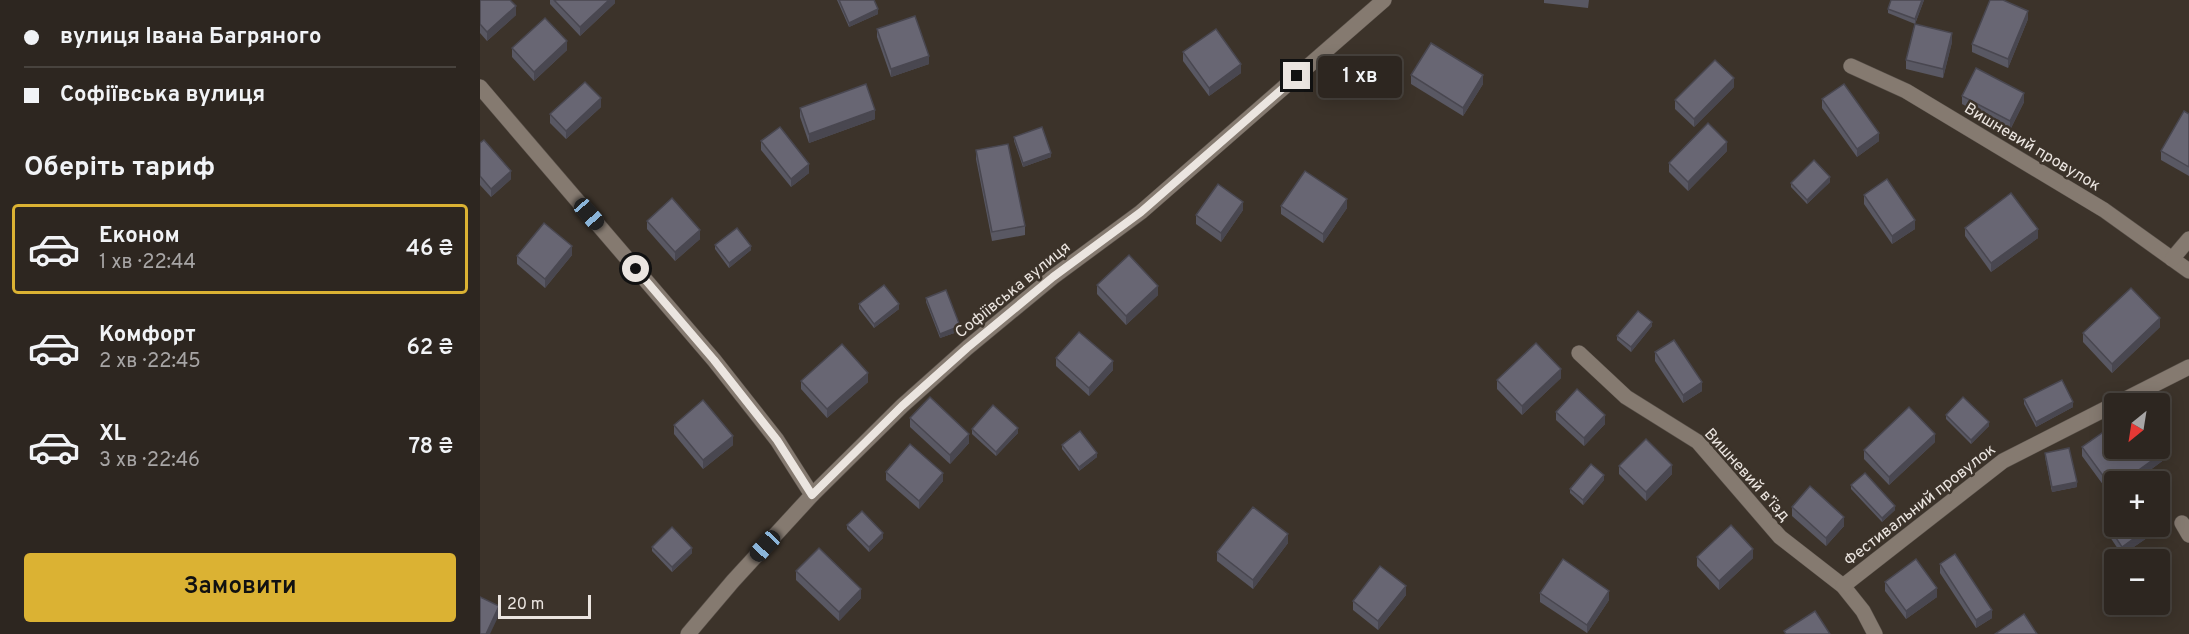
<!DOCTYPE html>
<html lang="uk">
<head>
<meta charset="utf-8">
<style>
	:root { --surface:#2d2620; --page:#39322d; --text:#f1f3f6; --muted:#a7a5a5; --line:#48433e; --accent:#dbb233 }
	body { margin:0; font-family:Overpass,sans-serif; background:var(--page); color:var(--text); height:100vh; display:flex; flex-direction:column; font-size:22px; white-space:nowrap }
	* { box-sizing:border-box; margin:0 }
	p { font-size:20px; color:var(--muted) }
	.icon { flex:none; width:33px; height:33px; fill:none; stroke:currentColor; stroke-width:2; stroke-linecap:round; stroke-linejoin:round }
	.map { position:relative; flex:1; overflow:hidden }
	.side { display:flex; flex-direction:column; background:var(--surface); width:480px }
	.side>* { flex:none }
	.hud { display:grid; align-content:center; height:132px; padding:0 24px; background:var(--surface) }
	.needle { width:39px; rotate:210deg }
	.tools { position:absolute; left:1624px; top:393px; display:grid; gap:12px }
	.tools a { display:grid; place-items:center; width:66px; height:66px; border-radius:6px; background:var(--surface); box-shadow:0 3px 15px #0003,0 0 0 2px var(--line); font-size:30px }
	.scale { position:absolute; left:18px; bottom:15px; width:93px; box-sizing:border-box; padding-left:6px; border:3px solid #ebe5e0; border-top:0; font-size:16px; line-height:21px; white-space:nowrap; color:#ebe5e0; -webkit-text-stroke:4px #3c332a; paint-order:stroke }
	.end { position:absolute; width:27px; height:27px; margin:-14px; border:8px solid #ebe5e0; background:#111; box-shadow:0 0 0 3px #111 }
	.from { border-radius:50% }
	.bubble { position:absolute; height:42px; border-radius:6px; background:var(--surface); box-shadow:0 3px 15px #0003,0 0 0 2px var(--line); font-size:20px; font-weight:600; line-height:42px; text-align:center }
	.car { position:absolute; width:18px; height:36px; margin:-18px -9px; border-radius:8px; box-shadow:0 0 4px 2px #0007; background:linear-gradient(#222 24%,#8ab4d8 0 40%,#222 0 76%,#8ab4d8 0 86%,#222 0) }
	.hud b { display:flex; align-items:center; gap:21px; height:57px; font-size:22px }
	.hud b+b { border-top:2px solid var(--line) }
	.hud i { width:15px; height:15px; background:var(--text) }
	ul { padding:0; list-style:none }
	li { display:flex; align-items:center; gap:18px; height:90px; margin:0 12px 9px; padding:0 12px; border:3px solid transparent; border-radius:6px }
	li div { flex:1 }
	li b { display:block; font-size:22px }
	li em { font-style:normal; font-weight:600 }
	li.on { border-color:var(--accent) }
	li>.icon { width:54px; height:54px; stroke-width:1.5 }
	h2 { padding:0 24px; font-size:27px; line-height:72px }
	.primary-button { display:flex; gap:12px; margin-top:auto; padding:12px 24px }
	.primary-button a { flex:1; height:69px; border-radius:6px; background:var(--accent); color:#111; font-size:24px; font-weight:600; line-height:69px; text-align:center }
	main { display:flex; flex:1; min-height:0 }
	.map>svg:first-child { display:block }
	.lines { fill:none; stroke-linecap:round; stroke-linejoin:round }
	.minor-casing { stroke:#574f48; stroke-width:16 }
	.minor { stroke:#857a70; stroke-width:15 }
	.wall { fill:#595863 }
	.shaded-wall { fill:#494750 }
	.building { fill:#686673; stroke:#494750; stroke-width:1.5 }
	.route { stroke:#ebe5e0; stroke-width:8 }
	.labels { text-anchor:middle; stroke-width:5; stroke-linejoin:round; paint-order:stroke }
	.street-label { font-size:16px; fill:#ebe5e0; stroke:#3c332a }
</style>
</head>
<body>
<main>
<section class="side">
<div class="hud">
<b><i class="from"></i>вулиця Івана Багряного</b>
<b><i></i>Софіївська вулиця</b>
</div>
<h2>Оберіть тариф</h2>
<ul>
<li class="on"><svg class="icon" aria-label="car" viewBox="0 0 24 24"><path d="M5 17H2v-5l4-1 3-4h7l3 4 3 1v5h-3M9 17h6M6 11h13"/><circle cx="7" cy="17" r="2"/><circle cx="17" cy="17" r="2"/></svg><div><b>Економ</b><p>1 хв · 22:44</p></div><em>46 ₴</em></li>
<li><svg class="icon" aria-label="car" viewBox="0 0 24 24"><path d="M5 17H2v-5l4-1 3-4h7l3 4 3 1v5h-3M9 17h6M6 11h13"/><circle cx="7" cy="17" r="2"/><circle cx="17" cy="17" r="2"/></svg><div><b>Комфорт</b><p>2 хв · 22:45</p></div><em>62 ₴</em></li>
<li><svg class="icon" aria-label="car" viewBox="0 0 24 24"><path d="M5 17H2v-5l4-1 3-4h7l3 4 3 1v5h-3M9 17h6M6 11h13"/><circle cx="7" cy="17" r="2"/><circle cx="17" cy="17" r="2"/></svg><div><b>XL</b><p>3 хв · 22:46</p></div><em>78 ₴</em></li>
</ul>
<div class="primary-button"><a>Замовити</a></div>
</section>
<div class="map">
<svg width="1709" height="634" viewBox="0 0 1709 634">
	<rect width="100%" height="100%" fill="#3c332a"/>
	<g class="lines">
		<defs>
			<g id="minor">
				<path d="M1371 66 1426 91 1624 210 1709 271"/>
				<path d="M0 87 234 360 297 440 332 495"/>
				<path d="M1692 259 1709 239"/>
				<path d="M1099 353 1146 397 1218 442 1300 537 1363 586 1383 611 1395 634"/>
				<path d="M1636 404 1709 367"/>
				<path d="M1702 523 1709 535"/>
				<path d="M1363 586 1523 461 1635 404"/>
				<path d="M208 634 253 581 332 495 422 406 487 348 573 277 661 212 904 0"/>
			</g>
		</defs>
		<use href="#minor" class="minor-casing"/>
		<use href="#minor" class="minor"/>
	</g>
	<g class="wall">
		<path d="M0 0 36 15 7 41 0 33Z"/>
		<path d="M70 0H135V3L100 36 70 4Z"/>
		<path d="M357 0H394L398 14 369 27Z"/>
		<path d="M1064 0H1109L1108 8 1064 3Z"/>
		<path d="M1411 0H1444L1435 24 1408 13V9Z"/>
		<path d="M1548 19 1528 68 1492 52V44Z"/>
		<path d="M397 29 449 64 411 77 397 37Z"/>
		<path d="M1472 42 1463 78 1426 69V60Z"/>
		<path d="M32 48 87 50 54 81 32 57Z"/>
		<path d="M703 52 761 73 729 96 703 61Z"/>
		<path d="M931 75 1003 84 983 116 931 84Z"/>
		<path d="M1254 87 1214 127 1195 109V100Z"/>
		<path d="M1482 96 1544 102 1530 130 1482 104Z"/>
		<path d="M1342 99 1399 141 1377 157 1342 108Z"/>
		<path d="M121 107 86 139 70 123V114Z"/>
		<path d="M320 108 395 119 329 143 320 117Z"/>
		<path d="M1709 114V176L1681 160V151Z"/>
		<path d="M534 137 571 157 543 167 534 141Z"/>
		<path d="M281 141 329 173 311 187 281 150Z"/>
		<path d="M0 143 31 179 11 197 0 185Z"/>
		<path d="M496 150 545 226V235L512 241 496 159Z"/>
		<path d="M1247 151 1208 191 1189 172V163Z"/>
		<path d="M1350 182 1327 204 1311 187V183Z"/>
		<path d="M1384 195 1435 229 1412 244 1384 204Z"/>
		<path d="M801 206 867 208 843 243 801 214Z"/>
		<path d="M763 210 741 242 716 224V215Z"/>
		<path d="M167 221 220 239 195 261 167 229Z"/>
		<path d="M1485 228 1558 238 1511 272 1485 236Z"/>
		<path d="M235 245 271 250 249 268 235 249Z"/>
		<path d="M92 255 65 288 37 264V256Z"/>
		<path d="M617 285 678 295 646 325 617 294Z"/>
		<path d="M446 298 480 331 460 338 446 302Z"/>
		<path d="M379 304 419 309 394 328 379 309Z"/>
		<path d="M1172 326 1151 352 1137 340V336Z"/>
		<path d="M1680 327 1632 373 1603 342V333Z"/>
		<path d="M1175 352 1222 391 1203 403 1175 361Z"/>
		<path d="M576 358 633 370 609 396 576 366Z"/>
		<path d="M1081 378 1042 415 1017 389V380Z"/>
		<path d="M321 381 388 382 347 418 321 389Z"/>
		<path d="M1544 399 1593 407 1556 427 1544 404Z"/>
		<path d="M1076 412 1125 424 1104 446 1076 420Z"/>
		<path d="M1466 415 1509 426 1491 444 1466 419Z"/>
		<path d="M430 418 489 443 470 464 430 427Z"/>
		<path d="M194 425 253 445 223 469 194 434Z"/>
		<path d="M492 429 538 433 516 456 492 434Z"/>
		<path d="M1455 442 1409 485 1384 459V450Z"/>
		<path d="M582 445 617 457 599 471 582 449Z"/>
		<path d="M1602 447 1685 459 1654 482H1635V495L1632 497 1602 456Z"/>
		<path d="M1565 453 1597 487 1572 492 1565 457Z"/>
		<path d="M1139 466 1192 474 1166 501 1139 474Z"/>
		<path d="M406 472 463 481 439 509 406 480Z"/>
		<path d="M1124 480 1103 505 1090 493V489Z"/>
		<path d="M1371 485 1415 510 1402 522 1371 489Z"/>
		<path d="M1312 507 1364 526 1346 546 1312 516Z"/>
		<path d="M367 525 403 538 389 552 367 529Z"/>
		<path d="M1628 526 1680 529 1642 555 1628 534Z"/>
		<path d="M808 543 773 589 737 561V552Z"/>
		<path d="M172 547 212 553 192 572 172 551Z"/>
		<path d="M1217 557 1273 558 1239 590 1217 566Z"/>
		<path d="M1460 564 1512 618 1496 628 1460 573Z"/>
		<path d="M1635 570V593L1626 580V576Z"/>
		<path d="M316 571 381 598 359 621 316 580Z"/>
		<path d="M1405 582 1457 597 1426 619 1405 591Z"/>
		<path d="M1060 593 1129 600 1107 633 1060 602Z"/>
		<path d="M926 595 898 630 873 610V601Z"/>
	</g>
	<g class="shaded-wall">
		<path d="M129 0H135V3L100 36V27Z"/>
		<path d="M1442 0H1444L1435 24V19Z"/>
		<path d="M36 6V15L7 41V32Z"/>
		<path d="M398 9V14L369 27V23Z"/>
		<path d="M1548 11V19L1528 68V59Z"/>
		<path d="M1472 33V42L1463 78V69Z"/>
		<path d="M87 41V50L54 81V72Z"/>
		<path d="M449 56V64L411 77V69Z"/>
		<path d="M761 64V73L729 96V88Z"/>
		<path d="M1003 75V84L983 116V108Z"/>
		<path d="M1254 78V87L1214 127V119Z"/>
		<path d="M1544 93V102L1530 130V121Z"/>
		<path d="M121 98V107L86 139V131Z"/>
		<path d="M395 110V119L329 143V134Z"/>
		<path d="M1399 133V141L1377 157V149Z"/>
		<path d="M1247 142V151L1208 191V182Z"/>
		<path d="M571 153V157L543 167V163Z"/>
		<path d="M329 164V173L311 187V179Z"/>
		<path d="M31 171V179L11 197V189Z"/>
		<path d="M1350 177V182L1327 204V200Z"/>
		<path d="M867 199V208L843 243V234Z"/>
		<path d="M763 202V210L741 242V233Z"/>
		<path d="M1435 220V229L1412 244V236Z"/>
		<path d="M1558 229V238L1511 272V263Z"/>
		<path d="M220 230V239L195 261V252Z"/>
		<path d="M92 246V255L65 288V279Z"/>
		<path d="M271 246V250L249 268V263Z"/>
		<path d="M678 286V295L646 325V316Z"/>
		<path d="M419 304V309L394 328V324Z"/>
		<path d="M1680 318V327L1632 373V364Z"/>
		<path d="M1172 322V326L1151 352V347Z"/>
		<path d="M480 326V331L460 338V334Z"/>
		<path d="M633 361V370L609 396V388Z"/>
		<path d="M1081 369V378L1042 415V406Z"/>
		<path d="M388 373V382L347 418V409Z"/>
		<path d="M1222 382V391L1203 403V395Z"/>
		<path d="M1593 402V407L1556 427V422Z"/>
		<path d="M1125 415V424L1104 446V438Z"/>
		<path d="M1509 422V426L1491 444V440Z"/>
		<path d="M538 428V433L516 456V452Z"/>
		<path d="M489 434V443L470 464V455Z"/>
		<path d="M1455 434V442L1409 485V477Z"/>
		<path d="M253 436V445L223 469V460Z"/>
		<path d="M1685 451V459L1654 482H1642Z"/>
		<path d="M617 453V457L599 471V467Z"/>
		<path d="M1192 465V474L1166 501V492Z"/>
		<path d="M463 473V481L439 509V501Z"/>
		<path d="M1124 475V480L1103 505V500Z"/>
		<path d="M1597 482V487L1572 492V487Z"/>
		<path d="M1635 486V495L1632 497V488Z"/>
		<path d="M1415 506V510L1402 522V518Z"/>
		<path d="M1364 517V526L1346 546V538Z"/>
		<path d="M1680 520V529L1642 555V547L1671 526H1680Z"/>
		<path d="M403 533V538L389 552V547Z"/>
		<path d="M808 534V543L773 589V580Z"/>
		<path d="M212 548V553L192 572V567Z"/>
		<path d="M1273 549V558L1239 590V581Z"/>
		<path d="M926 586V595L898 630V621Z"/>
		<path d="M1457 588V597L1426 619V611Z"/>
		<path d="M381 589V598L359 621V612Z"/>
		<path d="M1129 591V600L1107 633V625Z"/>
		<path d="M19 606V615L10 634H6Z"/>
		<path d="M1512 610V618L1496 628V620Z"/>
	</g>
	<g class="building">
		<path d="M0 0H30L36 6 7 32 0 24Z"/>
		<path d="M74 0H129L100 27Z"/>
		<path d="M359 0H394L398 9 369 23Z"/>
		<path d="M1411 0H1442L1435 19 1408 9Z"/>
		<path d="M1510 0H1523L1548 11 1528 59 1492 44Z"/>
		<path d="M435 16 449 56 411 69 397 29Z"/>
		<path d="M65 18 87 41 54 72 32 48Z"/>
		<path d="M1435 24 1472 33 1463 69 1426 60Z"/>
		<path d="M736 29 761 64 729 88 703 52Z"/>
		<path d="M951 43 1003 75 983 108 931 75Z"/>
		<path d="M1235 60 1254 78 1214 119 1195 100Z"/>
		<path d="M1496 68 1544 93 1530 121 1482 96Z"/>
		<path d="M105 82 121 98 86 131 70 114Z"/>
		<path d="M386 84 395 110 329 134 320 108Z"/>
		<path d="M1364 84 1399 133 1377 149 1342 99Z"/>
		<path d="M1704 111 1709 114V167L1681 151Z"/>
		<path d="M1228 123 1247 142 1208 182 1189 163Z"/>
		<path d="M300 127 329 164 311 179 281 141Z"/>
		<path d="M562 127 571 153 543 163 534 137Z"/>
		<path d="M4 140 31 171 11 189 0 176V143Z"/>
		<path d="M528 144 545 226 512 232 496 150Z"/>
		<path d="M1334 160 1350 177 1327 200 1311 183Z"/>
		<path d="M825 171 867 199 843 234 801 206Z"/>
		<path d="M1407 179 1435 220 1412 236 1384 195Z"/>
		<path d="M738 184 763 202 741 233 716 215Z"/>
		<path d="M1531 193 1558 229 1511 263 1485 228Z"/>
		<path d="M192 198 220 230 195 252 167 221Z"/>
		<path d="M64 223 92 246 65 279 37 256Z"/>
		<path d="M257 228 271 246 249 263 235 245Z"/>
		<path d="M649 255 678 286 646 316 617 285Z"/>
		<path d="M404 285 419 304 394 324 379 304Z"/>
		<path d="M1651 288 1680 318 1632 364 1603 333Z"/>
		<path d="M466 290 480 326 460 334 446 298Z"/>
		<path d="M1158 311 1172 322 1151 347 1137 336Z"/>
		<path d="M599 332 633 361 609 388 576 358Z"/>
		<path d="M1194 340 1222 382 1203 395 1175 352Z"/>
		<path d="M1056 343 1081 369 1042 406 1017 380Z"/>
		<path d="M362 344 388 373 347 409 321 381Z"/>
		<path d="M1582 380 1593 402 1556 422 1544 399Z"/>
		<path d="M1097 389 1125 415 1104 438 1076 412Z"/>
		<path d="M450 397 489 434 470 455 430 418Z"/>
		<path d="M1483 397 1509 422 1491 440 1466 415Z"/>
		<path d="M223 400 253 436 223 460 194 425Z"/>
		<path d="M513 405 538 428 516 452 492 429Z"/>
		<path d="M1429 407 1455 434 1409 477 1384 450Z"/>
		<path d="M1635 424V448H1680V444L1685 451 1642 482H1635V486L1632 488 1602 447Z"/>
		<path d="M600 431 617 453 599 467 582 445Z"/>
		<path d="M1166 439 1192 465 1166 492 1139 466Z"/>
		<path d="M430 444 463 473 439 501 406 472Z"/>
		<path d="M1589 448 1597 482 1572 487 1565 453Z"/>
		<path d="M1111 464 1124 475 1103 500 1090 489Z"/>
		<path d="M1385 473 1415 506 1402 518 1371 485Z"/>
		<path d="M1330 486 1364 517 1346 538 1312 507Z"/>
		<path d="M773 507 808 534 773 580 737 552Z"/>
		<path d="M382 511 403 533 389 547 367 525Z"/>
		<path d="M1635 521V526H1671L1642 547 1628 526Z"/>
		<path d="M1251 525 1273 549 1239 581 1217 557Z"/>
		<path d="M192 527 212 548 192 567 172 547Z"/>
		<path d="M339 548 381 589 359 612 316 571Z"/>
		<path d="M1475 554 1512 610 1496 620 1460 564Z"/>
		<path d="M1083 559 1129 591 1107 625 1060 593Z"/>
		<path d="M1436 559 1457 588 1426 611 1405 582Z"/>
		<path d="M900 566 926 586 898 621 873 601Z"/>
		<path d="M1635 570V588L1626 576Z"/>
		<path d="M0 597 19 606 6 634H0Z"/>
		<path d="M1335 611 1350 634H1306L1304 631Z"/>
		<path d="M1544 614 1557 634H1515Z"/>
	</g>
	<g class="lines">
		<path class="route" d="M156 269 234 360 297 440 332 495 422 406 487 348 573 277 661 212 817 76"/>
	</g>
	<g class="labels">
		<g class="street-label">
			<text transform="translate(1553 146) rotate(31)" y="6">Вишневий провулок</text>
			<text transform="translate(532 289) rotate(-39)" y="6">Софіївська вулиця</text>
			<text transform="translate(1268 474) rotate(48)" y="6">Вишневий в’їзд</text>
			<text transform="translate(1439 504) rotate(-38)" y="6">Фестивальний провулок</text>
		</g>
	</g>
</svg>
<div class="tools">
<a><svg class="needle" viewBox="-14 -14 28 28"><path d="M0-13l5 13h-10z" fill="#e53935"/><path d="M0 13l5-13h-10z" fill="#a7a5a5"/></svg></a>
<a>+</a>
<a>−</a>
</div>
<div class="scale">20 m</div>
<i class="end from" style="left:156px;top:269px"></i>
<i class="end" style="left:817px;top:76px"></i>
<div class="bubble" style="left:838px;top:56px;width:84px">1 хв</div>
<i class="car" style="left:109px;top:214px;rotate:139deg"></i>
<i class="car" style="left:285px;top:546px;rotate:223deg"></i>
</div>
</main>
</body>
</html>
